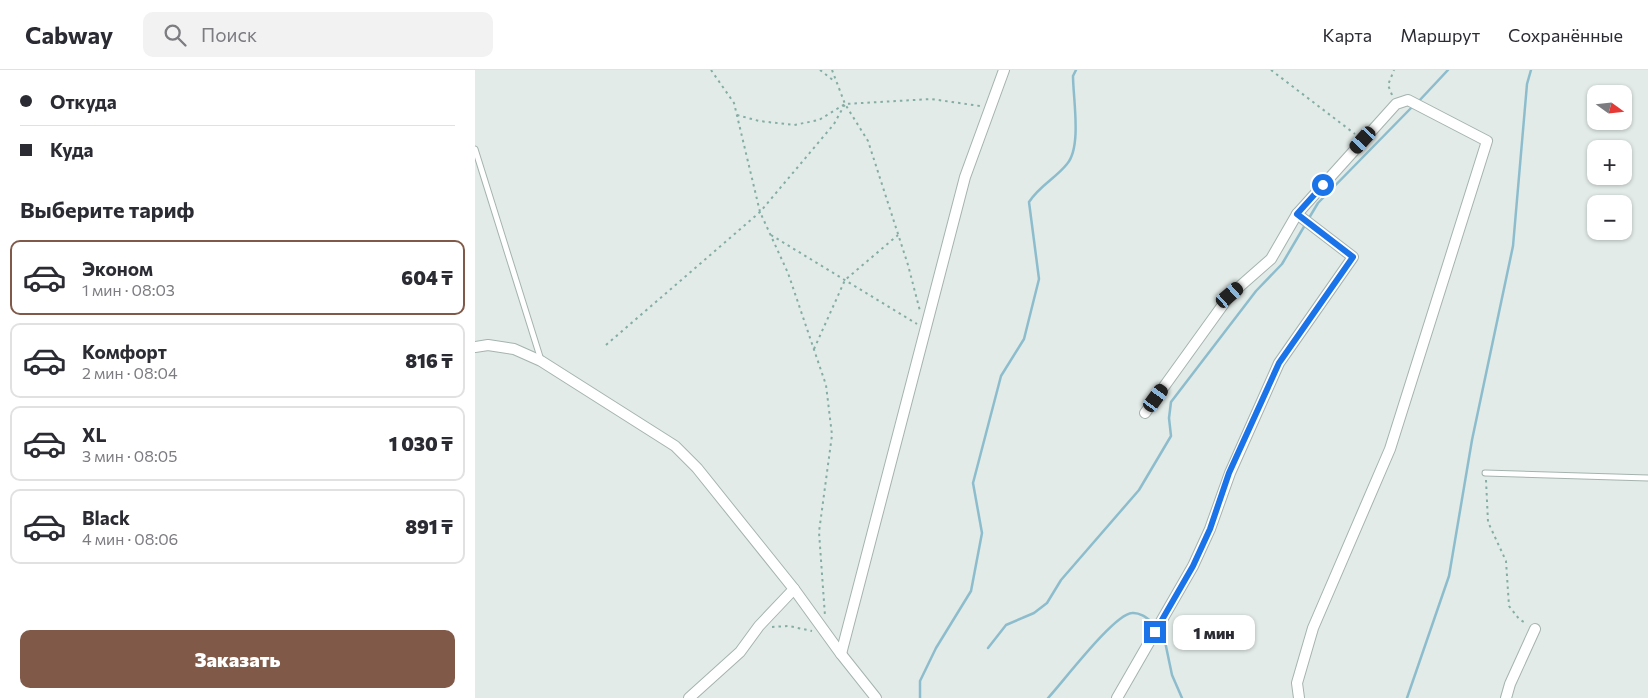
<!DOCTYPE html>
<html lang="ru">
<head>
<meta charset="utf-8">
<style>
	:root { --surface:#fff; --page:#f2f2f3; --text:#2b2b33; --muted:#7c7c81; --line:#e1e1e2; --accent:#805948 }
	body { margin:0; font-family:Commissioner,sans-serif; background:var(--page); color:var(--text); height:100vh; display:flex; flex-direction:column; font-size:19px; white-space:nowrap }
	* { box-sizing:border-box; margin:0 }
	p { font-size:16px; color:var(--muted) }
	.icon { flex:none; width:28px; height:28px; fill:none; stroke:currentColor; stroke-width:2; stroke-linecap:round; stroke-linejoin:round }
	.map { position:relative; flex:1; overflow:hidden }
	.sheet { display:flex; flex-direction:column; background:var(--surface); width:475px }
	.sheet>* { flex:none }
	.banner { display:grid; align-content:center; height:110px; padding:0 20px; background:var(--surface) }
	.needle { width:32px; rotate:105deg }
	.buttons { position:absolute; left:1112px; top:15px; display:grid; gap:10px }
	.buttons a { display:grid; place-items:center; width:45px; height:45px; border-radius:10px; background:var(--surface); box-shadow:0 1px 4px #0004; font-size:25px }
	.end { position:absolute; width:22px; height:22px; margin:-11px; border:6px solid #1a73e8; background:#fff; box-shadow:0 0 0 2px #fff }
	.from { border-radius:50% }
	.bubble { position:absolute; height:35px; border-radius:10px; background:var(--surface); box-shadow:0 1px 4px #0004; font-size:16px; font-weight:800; line-height:35px; text-align:center }
	.car { position:absolute; width:15px; height:30px; margin:-15px -8px; border-radius:6px; box-shadow:0 0 4px 1px #0007; background:linear-gradient(#222 24%,#8ab4d8 0 40%,#222 0 76%,#8ab4d8 0 86%,#222 0) }
	.banner b { display:flex; align-items:center; gap:18px; height:48px; font-size:19px }
	.banner b+b { border-top:1px solid var(--line) }
	.banner i { width:12px; height:12px; background:var(--text) }
	ul { padding:0; list-style:none }
	li { display:flex; align-items:center; gap:15px; height:75px; margin:0 10px 8px; padding:0 10px; border:2px solid var(--line); border-radius:10px }
	li div { flex:1 }
	li b { display:block; font-size:19px }
	li em { font-style:normal; font-weight:800 }
	li.on { border-color:var(--accent) }
	li>.icon { width:45px; height:45px; stroke-width:1.5 }
	h2 { padding:0 20px; font-size:22px; line-height:60px }
	.action { display:flex; gap:10px; margin-top:auto; padding:10px 20px }
	.action a { flex:1; height:58px; border-radius:10px; background:var(--accent); color:#fff; font-size:20px; font-weight:800; line-height:58px; text-align:center }
	header { display:flex; align-items:center; gap:30px; box-sizing:border-box; height:70px; padding:0 25px; background:var(--surface); border-bottom:1px solid var(--line) }
	header strong { font-size:24px }
	nav { display:flex; gap:28px; margin-inline-start:auto; font-size:18px }
	.search { width:350px; height:45px; background:var(--page); display:flex; align-items:center; gap:12px; box-sizing:border-box; padding:0 18px; border-radius:10px; color:var(--muted); font-size:19px }
	main { display:flex; flex:1; min-height:0 }
	.map>svg:first-child { display:block }
	.lines { fill:none; stroke-linecap:round; stroke-linejoin:round }
	.stream { stroke:#8dbdcd; stroke-width:2.5 }
	.lane-casing { stroke:#a5b3af; stroke-width:7 }
	.street-casing { stroke:#a5b3af; stroke-width:12 }
	.path { stroke:#84ada4; stroke-width:2; stroke-dasharray:2.5 4; stroke-linecap:butt }
	.lane { stroke:#fff; stroke-width:5 }
	.street { stroke:#fff; stroke-width:10 }
	.route { stroke:#1a73e8; stroke-width:6 }
</style>
</head>
<body>
<header>
<strong>Cabway</strong>
<div class="search"><svg class="icon" aria-label="search" viewBox="0 0 24 24"><circle cx="10" cy="10" r="6"/><path d="M15 15l6 6"/></svg>Поиск</div>
<nav><a>Карта</a><a>Маршрут</a><a>Сохранённые</a></nav>
</header>
<main>
<section class="sheet">
<div class="banner">
<b><i class="from"></i>Откуда</b>
<b><i></i>Куда</b>
</div>
<h2>Выберите тариф</h2>
<ul>
<li class="on"><svg class="icon" aria-label="car" viewBox="0 0 24 24"><path d="M5 17H2v-5l4-1 3-4h7l3 4 3 1v5h-3M9 17h6M6 11h13"/><circle cx="7" cy="17" r="2"/><circle cx="17" cy="17" r="2"/></svg><div><b>Эконом</b><p>1 мин · 08:03</p></div><em>604 ₸</em></li>
<li><svg class="icon" aria-label="car" viewBox="0 0 24 24"><path d="M5 17H2v-5l4-1 3-4h7l3 4 3 1v5h-3M9 17h6M6 11h13"/><circle cx="7" cy="17" r="2"/><circle cx="17" cy="17" r="2"/></svg><div><b>Комфорт</b><p>2 мин · 08:04</p></div><em>816 ₸</em></li>
<li><svg class="icon" aria-label="car" viewBox="0 0 24 24"><path d="M5 17H2v-5l4-1 3-4h7l3 4 3 1v5h-3M9 17h6M6 11h13"/><circle cx="7" cy="17" r="2"/><circle cx="17" cy="17" r="2"/></svg><div><b>XL</b><p>3 мин · 08:05</p></div><em>1 030 ₸</em></li>
<li><svg class="icon" aria-label="car" viewBox="0 0 24 24"><path d="M5 17H2v-5l4-1 3-4h7l3 4 3 1v5h-3M9 17h6M6 11h13"/><circle cx="7" cy="17" r="2"/><circle cx="17" cy="17" r="2"/></svg><div><b>Black</b><p>4 мин · 08:06</p></div><em>891 ₸</em></li>
</ul>
<div class="action"><a>Заказать</a></div>
</section>
<div class="map">
<svg width="1173" height="628" viewBox="0 0 1173 628">
	<rect width="100%" height="100%" fill="#e2ebe8"/>
	<g class="lines">
		<g class="stream">
			<path d="M943 32 973 0"/>
			<path d="M834 148 843 133 939 35"/>
			<path d="M685 559 688 562 697 605 707 628"/>
			<path d="M513 578 531 555 559 543 572 533 586 510 664 420 696 366 694 348 696 332 781 221 807 194 830 155"/>
			<path d="M445 628V611L461 578 496 521 507 463 498 413 526 306 549 269 564 209 554 132C565 115 580 109 592 94 607 77 598 28 598 6L601 0"/>
			<path d="M573 628C588 612 639 544 657 543 666 542 674 550 681 555"/>
			<path d="M932 628 974 506 997 370 1038 176 1052 14 1056 0"/>
		</g>
		<defs>
			<g id="lane">
				<path d="M0 79 66 290"/>
				<path d="M1010 403 1173 408"/>
			</g>
			<g id="street">
				<path d="M0 277 13 275 39 279 66 291 200 376 222 398 319 519 366 584 401 628"/>
				<path d="M670 343 755 225 796 189 822 144 921 34 933 30 1012 71 915 379 838 558 822 613 824 628"/>
				<path d="M366 584 490 107 529 0"/>
				<path d="M214 628 265 582 284 556 319 519"/>
				<path d="M642 628 718 496 735 459 755 403 804 293 878 187 822 144"/>
				<path d="M1031 628 1035 614 1060 559"/>
			</g>
		</defs>
		<use href="#lane" class="lane-casing"/>
		<use href="#street" class="street-casing"/>
		<g class="path">
			<path d="M236 0 259 33 285 142 313 203 351 315 357 365 344 462 350 546"/>
			<path d="M345 0 359 11"/>
			<path d="M357 0 370 34 393 71 433 195 445 241"/>
			<path d="M796 0 880 64"/>
			<path d="M917 25 913 15 919 0"/>
			<path d="M262 45 284 51 319 55 344 50 370 34 456 29 505 36"/>
			<path d="M296 165 442 254"/>
			<path d="M131 275 285 142 359 54 370 34"/>
			<path d="M339 279 370 210 423 165"/>
			<path d="M1011 410 1013 452 1031 491 1034 536 1044 549 1052 554"/>
			<path d="M297 557 314 556 337 561"/>
		</g>
		<use href="#lane" class="lane"/>
		<use href="#street" class="street"/>
	</g>
	<g class="lines">
		<path class="route" d="M680 562 718 496 735 459 754 403 804 293 878 187 822 144 848 115"/>
	</g>
</svg>
<div class="buttons">
<a><svg class="needle" viewBox="-14 -14 28 28"><path d="M0-13l5 13h-10z" fill="#e53935"/><path d="M0 13l5-13h-10z" fill="#7c7c81"/></svg></a>
<a>+</a>
<a>−</a>
</div>
<i class="end from" style="left:848px;top:115px"></i>
<i class="end" style="left:680px;top:562px"></i>
<div class="bubble" style="left:698px;top:545px;width:82px">1 мин</div>
<i class="car" style="left:888px;top:70px;rotate:222deg"></i>
<i class="car" style="left:755px;top:225px;rotate:49deg"></i>
<i class="car" style="left:681px;top:328px;rotate:36deg"></i>
</div>
</main>
</body>
</html>
